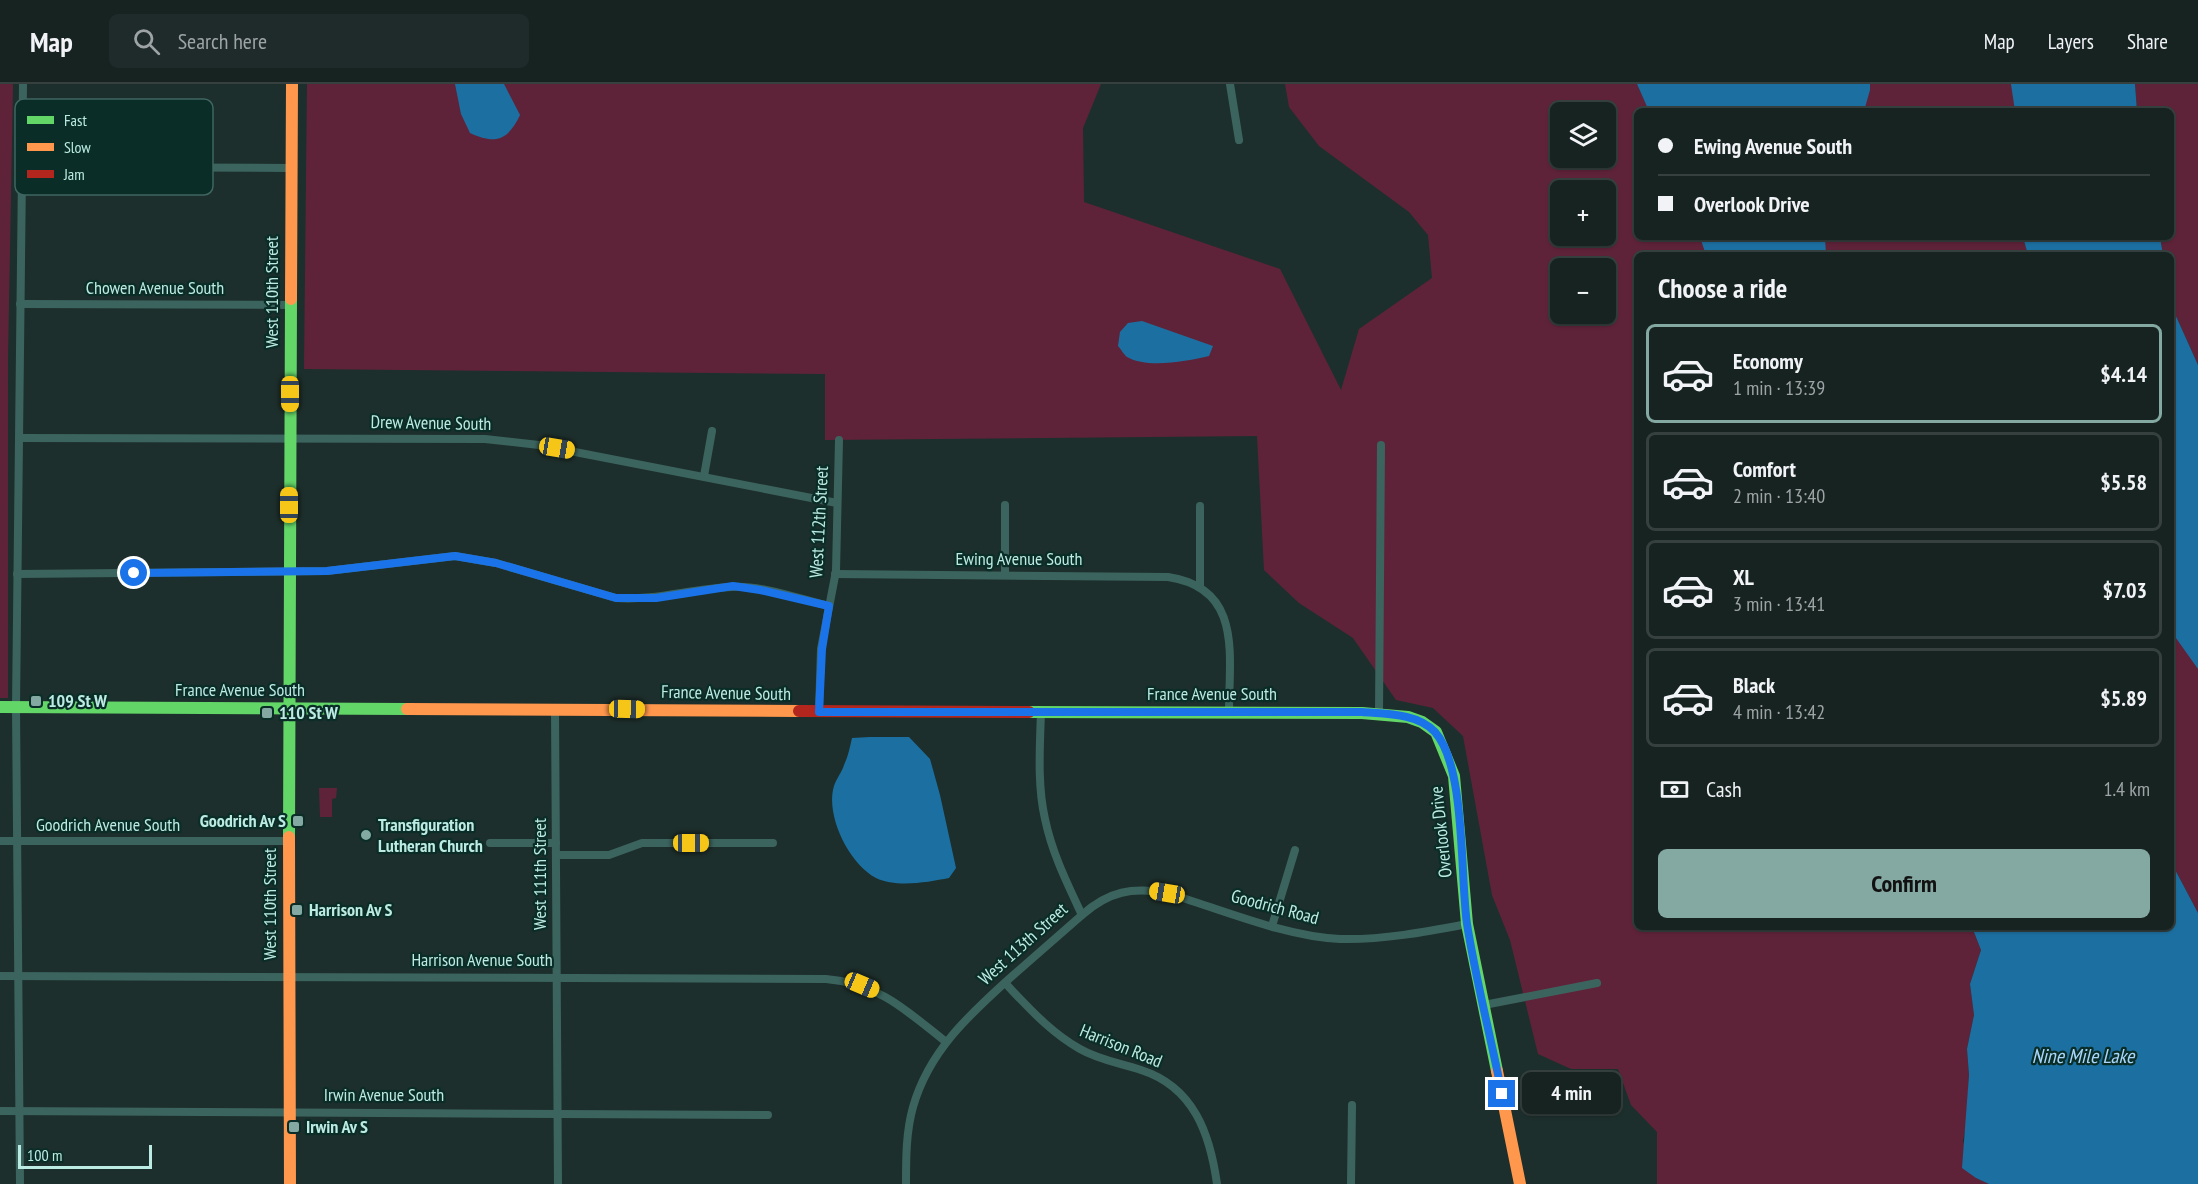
<!DOCTYPE html>
<html lang="en">
<head>
<meta charset="utf-8">
<style>
	:root { --surface:#162321; --page:#1f2b2a; --text:#f1f3f6; --muted:#9ea4a5; --line:#35403f; --accent:#84a9a2 }
	body { margin:0; font-family:"PT Sans Narrow",sans-serif; background:var(--page); color:var(--text); height:100vh; display:flex; flex-direction:column; font-size:22px; white-space:nowrap }
	* { box-sizing:border-box; margin:0 }
	p { font-size:20px; color:var(--muted) }
	.icon { flex:none; width:33px; height:33px; fill:none; stroke:currentColor; stroke-width:2; stroke-linecap:round; stroke-linejoin:round }
	.map { position:relative; flex:1; overflow:hidden }
	.details { position:absolute; left:1634px; top:168px; width:540px; height:678px; display:flex; flex-direction:column; background:var(--surface); border-radius:9px; box-shadow:0 2px 4px #0004,0 0 0 2px var(--line) }
	.details>* { flex:none }
	.banner { position:absolute; left:1634px; top:24px; width:540px; height:132px; border-radius:9px; box-shadow:0 2px 4px #0004,0 0 0 2px var(--line); display:grid; align-content:center; height:132px; padding:0 24px; background:var(--surface) }
	.fabs { position:absolute; left:1550px; top:18px; display:grid; gap:12px }
	.fabs a { display:grid; place-items:center; width:66px; height:66px; border-radius:9px; background:var(--surface); box-shadow:0 2px 4px #0004,0 0 0 2px var(--line); font-size:30px }
	.scale { position:absolute; left:18px; bottom:15px; width:134px; box-sizing:border-box; padding-left:6px; border:3px solid #bbebe2; border-top:0; font-size:16px; line-height:21px; white-space:nowrap; color:#bbebe2; -webkit-text-stroke:4px #0a2d28; paint-order:stroke }
	.end { position:absolute; width:27px; height:27px; margin:-14px; border:8px solid #1a73e8; background:#fff; box-shadow:0 0 0 3px #fff }
	.from { border-radius:50% }
	.bubble { position:absolute; height:42px; border-radius:9px; background:var(--surface); box-shadow:0 2px 4px #0004,0 0 0 2px var(--line); font-size:20px; font-weight:600; line-height:42px; text-align:center }
	.car { position:absolute; width:18px; height:36px; margin:-18px -9px; border-radius:8px; box-shadow:0 0 4px 2px #0007; background:linear-gradient(#f5c518 24%,#345 0 40%,#f5c518 0 76%,#345 0 86%,#f5c518 0) }
	.banner b { display:flex; align-items:center; gap:21px; height:57px; font-size:22px }
	.banner b+b { border-top:2px solid var(--line) }
	.banner i { width:15px; height:15px; background:var(--text) }
	ul { padding:0; list-style:none }
	li { display:flex; align-items:center; gap:18px; height:99px; margin:0 12px 9px; padding:0 12px; border:3px solid var(--line); border-radius:9px }
	li div { flex:1 }
	li b { display:block; font-size:22px }
	li em { font-style:normal; font-weight:600 }
	li.current { border-color:var(--accent) }
	li>.icon { width:54px; height:54px; stroke-width:1.5 }
	h2 { padding:0 24px; font-size:27px; line-height:72px }
	.pay { display:flex; align-items:center; gap:15px; height:66px; padding:0 24px; font-size:22px }
	.pay p { margin-inline-start:auto }
	.cta { display:flex; gap:12px; margin-top:auto; padding:12px 24px }
	.cta a { flex:1; height:69px; border-radius:9px; background:var(--accent); color:#111; font-size:24px; font-weight:600; line-height:69px; text-align:center }
	header { display:flex; align-items:center; gap:36px; box-sizing:border-box; height:84px; padding:0 30px; background:var(--surface); border-bottom:2px solid var(--line) }
	header strong { font-size:28px }
	nav { display:flex; gap:33px; margin-inline-start:auto; font-size:21px }
	.search { width:420px; height:54px; background:var(--page); display:flex; align-items:center; gap:15px; box-sizing:border-box; padding:0 21px; border-radius:9px; color:var(--muted); font-size:22px }
	.map>svg:first-child { display:block }
	.green { fill:#5f2339; fill-rule:evenodd }
	.water { fill:#1c70a1 }
	.lines { fill:none; stroke-linecap:round; stroke-linejoin:round }
	.street { stroke:#3c645f; stroke-width:8 }
	.fast { stroke:#63d668; stroke-width:12 }
	.slow { stroke:#ff974d; stroke-width:12 }
	.jam { stroke:#b3261e; stroke-width:12 }
	.route { stroke:#1a73e8; stroke-width:8 }
	.poi-dot { fill:#84a9a2; stroke:#0a2d28; stroke-width:2 }
	.labels { text-anchor:middle; stroke-width:4.5; stroke-linejoin:round; paint-order:stroke }
	.street-label { font-size:18px; fill:#bbebe2; stroke:#0a2d28 }
	.poi-label { font-size:18px; font-weight:bold; fill:#bbebe2; stroke:#0a2d28; text-anchor:start }
	.water-label { font-size:20px; font-style:italic; fill:#a8d7fb; stroke:#0a2d28 }
	.key { fill:#0a2d28; stroke:#3f6660; stroke-width:1.5 }
	.key-label { font-size:16px; fill:#bbebe2 }
</style>
</head>
<body>
<header>
<strong>Map</strong>
<div class="search"><svg class="icon" aria-label="search" viewBox="0 0 24 24"><circle cx="10" cy="10" r="6"/><path d="M15 15l6 6"/></svg>Search here</div>
<nav><a>Map</a><a>Layers</a><a>Share</a></nav>
</header>
<div class="map">
<svg width="2198" height="1100" viewBox="0 0 2198 1100">
	<rect width="100%" height="100%" fill="#1d2f2c"/>
	<g class="green">
		<path d="M0 0H13L8 275V614H0Z"/>
		<path d="M307 0H1101L1083 44 1084 118 1280 185 1341 306 1359 245 1432 194 1428 151 1409 128 1319 62 1289 23 1285 0H1637L1646 19 1751 0H2038V27H1636V153H2026L2024 156 2028 171H1636V843H1972L1981 866 1970 900 1974 931 1967 965 1969 991 1966 1042 1963 1057 1976 1094 1989 1100H1657V1048L1631 1021 1618 985H1571L1538 970 1510 856 1492 811 1463 652 1433 624 1396 616 1353 554 1299 519 1264 486 1257 352 825 356V290L304 285ZM1560 28H1605V74H1560ZM1560 106H1605V152H1560ZM1560 184H1605V230H1560Z"/>
		<path d="M2135 0H2198V281L2171 221 2170 171H2163L2160 153H2170V27H2137Z"/>
		<path d="M2170 510 2198 553V829L2171 778Z"/>
		<path d="M319 704H337L336 714 332 715V733H320Z"/>
	</g>
	<g class="water">
		<path d="M455 0H504L520 31C508 56 496 61 470 49L461 30Z"/>
		<path d="M1637 0H1870V6L1864 27H1649Z"/>
		<path d="M2011 0H2135L2137 27H2015Z"/>
		<path d="M1700 153H1825L1826 171H1706Z"/>
		<path d="M2023 153H2160L2163 171H2028Z"/>
		<path d="M2171 221 2198 281V585L2171 547Z"/>
		<path d="M1142 237 1213 262 1209 272C1187 277 1148 285 1127 273 1124 271 1121 265 1118 262L1120 248 1128 239Z"/>
		<path d="M870 653H909L930 675 940 711 956 784 949 794C928 798 897 804 876 794 849 780 825 731 834 702 836 695 842 688 844 681 848 673 850 663 852 654Z"/>
		<path d="M2171 778 2198 829V1100H1989L1976 1094 1962 1084 1969 991 1967 965 1974 931 1970 900 1981 866 1972 843H2170Z"/>
	</g>
	<g class="lines">
		<g class="street">
			<path d="M1230 0 1239 56"/>
			<path d="M22 83 291 84"/>
			<path d="M20 220 290 221"/>
			<path d="M19 354 485 355 539 361 837 419"/>
			<path d="M704 392 712 347"/>
			<path d="M1200 422V503"/>
			<path d="M17 490 327 487 455 472 496 479 616 514C656 517 693 504 732 503 762 501 800 515 829 522"/>
			<path d="M835 490 1168 493C1243 504 1229 571 1229 628"/>
			<path d="M1005 491V421"/>
			<path d="M555 625 558 1100"/>
			<path d="M819 628 821 565 836 487 839 356"/>
			<path d="M1379 629 1381 361"/>
			<path d="M0 757H288"/>
			<path d="M490 759H556"/>
			<path d="M556 771H609L642 759H773"/>
			<path d="M1082 831C1109 807 1132 803 1167 809 1220 825 1286 853 1340 855 1383 856 1425 848 1467 840"/>
			<path d="M1272 842 1295 766"/>
			<path d="M0 892 826 895C878 899 907 927 946 958"/>
			<path d="M1005 899C1029 924 1050 948 1080 965 1099 976 1120 979 1141 986 1194 1003 1210 1050 1217 1100"/>
			<path d="M1484 921 1597 899"/>
			<path d="M0 1027 768 1031"/>
			<path d="M20 1100 16 623 23 0"/>
			<path d="M906 1100C906 1074 906 1048 913 1023 929 967 969 931 1010 894 1034 873 1058 852 1082 831 1067 799 1052 769 1045 735 1037 700 1040 662 1041 627"/>
			<path d="M1351 1100 1352 1021"/>
		</g>
		<g class="fast">
			<path d="M0 623 407 625"/>
			<path d="M1029 628 1362 629 1408 633 1422 638 1436 648 1454 692 1467 840 1497 987"/>
			<path d="M289 753 291 215"/>
		</g>
		<g class="slow">
			<path d="M291 215 292 0"/>
			<path d="M407 625 799 627"/>
			<path d="M289 753 290 1100"/>
			<path d="M1497 987 1520 1100"/>
		</g>
		<path class="jam" d="M799 627 1029 628"/>
	</g>
	<g class="lines">
		<path class="route" d="M134 489 327 487 455 472 496 479 616 514H656L733 502 760 506 829 522 822 565 819 628H1362C1385 630 1418 629 1435 648 1466 683 1460 792 1467 840 1476 897 1491 954 1502 1010"/>
	</g>
	<g class="poi-dot">
		<rect x="30" y="611" width="12" height="12" rx="3"/>
		<rect x="261" y="623" width="12" height="12" rx="3"/>
		<rect x="292" y="731" width="12" height="12" rx="3"/>
		<circle cx="366" cy="751" r="6"/>
		<rect x="291" y="820" width="12" height="12" rx="3"/>
		<rect x="288" y="1037" width="12" height="12" rx="3"/>
	</g>
	<g class="labels">
		<g class="street-label">
			<text x="155" y="210">Chowen Avenue South</text>
			<text transform="translate(272 208) rotate(-90)" y="6">West 110th Street</text>
			<text transform="translate(431 339) rotate(1)" y="6">Drew Avenue South</text>
			<text transform="translate(819 438) rotate(-87)" y="6">West 112th Street</text>
			<text x="1019" y="481">Ewing Avenue South</text>
			<text x="240" y="612">France Avenue South</text>
			<text transform="translate(726 609) rotate(1)" y="6">France Avenue South</text>
			<text x="1212" y="616">France Avenue South</text>
			<text x="108" y="747">Goodrich Avenue South</text>
			<text transform="translate(1441 748) rotate(-96)" y="6">Overlook Drive</text>
			<text transform="translate(540 790) rotate(-90)" y="6">West 111th Street</text>
			<text transform="translate(270 820) rotate(-90)" y="6">West 110th Street</text>
			<text transform="translate(1275 823) rotate(15)" y="6">Goodrich Road</text>
			<text transform="translate(1023 860) rotate(-42)" y="6">West 113th Street</text>
			<text x="482" y="882">Harrison Avenue South</text>
			<text transform="translate(1121 962) rotate(22)" y="6">Harrison Road</text>
			<text x="384" y="1017">Irwin Avenue South</text>
		</g>
		<g class="poi-label">
			<text x="48" y="623">109 St W</text>
			<text x="279" y="635">110 St W</text>
			<text x="286" y="743" text-anchor="end">Goodrich Av S</text>
			<text x="378" y="747">Transfiguration<tspan x="378" dy="21">Lutheran Church</tspan></text>
			<text x="309" y="832">Harrison Av S</text>
			<text x="306" y="1049">Irwin Av S</text>
		</g>
		<g class="water-label">
			<text x="2083" y="979">Nine Mile Lake</text>
		</g>
	</g>
	<rect x="15" y="15" width="198" height="96" rx="9" class="key"/>
	<rect x="27" y="32" width="27" height="8" fill="#63d668"/>
	<rect x="27" y="59" width="27" height="8" fill="#ff974d"/>
	<rect x="27" y="86" width="27" height="8" fill="#b3261e"/>
	<g class="key-label">
		<text x="64" y="42">Fast</text>
		<text x="64" y="69">Slow</text>
		<text x="64" y="96">Jam</text>
	</g>
</svg>
<div class="fabs">
<a><svg class="icon" aria-label="layers" viewBox="0 0 24 24"><path d="M12 4l9 5-9 5-9-5zM3 14l9 5 9-5"/></svg></a>
<a>+</a>
<a>−</a>
</div>
<div class="scale">100 m</div>
<i class="end from" style="left:134px;top:489px"></i>
<i class="end" style="left:1502px;top:1010px"></i>
<div class="bubble" style="left:1522px;top:988px;width:99px">4 min</div>
<i class="car" style="left:290px;top:310px;rotate:180deg"></i>
<i class="car" style="left:557px;top:364px;rotate:100deg"></i>
<i class="car" style="left:289px;top:421px;rotate:0deg"></i>
<i class="car" style="left:627px;top:625px;rotate:91deg"></i>
<i class="car" style="left:691px;top:759px;rotate:90deg"></i>
<i class="car" style="left:1167px;top:809px;rotate:280deg"></i>
<i class="car" style="left:862px;top:901px;rotate:113deg"></i>
<div class="banner">
<b><i class="from"></i>Ewing Avenue South</b>
<b><i></i>Overlook Drive</b>
</div>
<section class="details">
<h2>Choose a ride</h2>
<ul>
<li class="current"><svg class="icon" aria-label="car" viewBox="0 0 24 24"><path d="M5 17H2v-5l4-1 3-4h7l3 4 3 1v5h-3M9 17h6M6 11h13"/><circle cx="7" cy="17" r="2"/><circle cx="17" cy="17" r="2"/></svg><div><b>Economy</b><p>1 min · 13:39</p></div><em>$4.14</em></li>
<li><svg class="icon" aria-label="car" viewBox="0 0 24 24"><path d="M5 17H2v-5l4-1 3-4h7l3 4 3 1v5h-3M9 17h6M6 11h13"/><circle cx="7" cy="17" r="2"/><circle cx="17" cy="17" r="2"/></svg><div><b>Comfort</b><p>2 min · 13:40</p></div><em>$5.58</em></li>
<li><svg class="icon" aria-label="car" viewBox="0 0 24 24"><path d="M5 17H2v-5l4-1 3-4h7l3 4 3 1v5h-3M9 17h6M6 11h13"/><circle cx="7" cy="17" r="2"/><circle cx="17" cy="17" r="2"/></svg><div><b>XL</b><p>3 min · 13:41</p></div><em>$7.03</em></li>
<li><svg class="icon" aria-label="car" viewBox="0 0 24 24"><path d="M5 17H2v-5l4-1 3-4h7l3 4 3 1v5h-3M9 17h6M6 11h13"/><circle cx="7" cy="17" r="2"/><circle cx="17" cy="17" r="2"/></svg><div><b>Black</b><p>4 min · 13:42</p></div><em>$5.89</em></li>
</ul>
<div class="pay"><svg class="icon" aria-label="cash" viewBox="0 0 24 24"><path d="M3 7h18v10H3z"/><circle cx="12" cy="12" r="2"/></svg>Cash<p>1.4 km</p></div>
<div class="cta"><a>Confirm</a></div>
</section>
</div>
</body>
</html>
